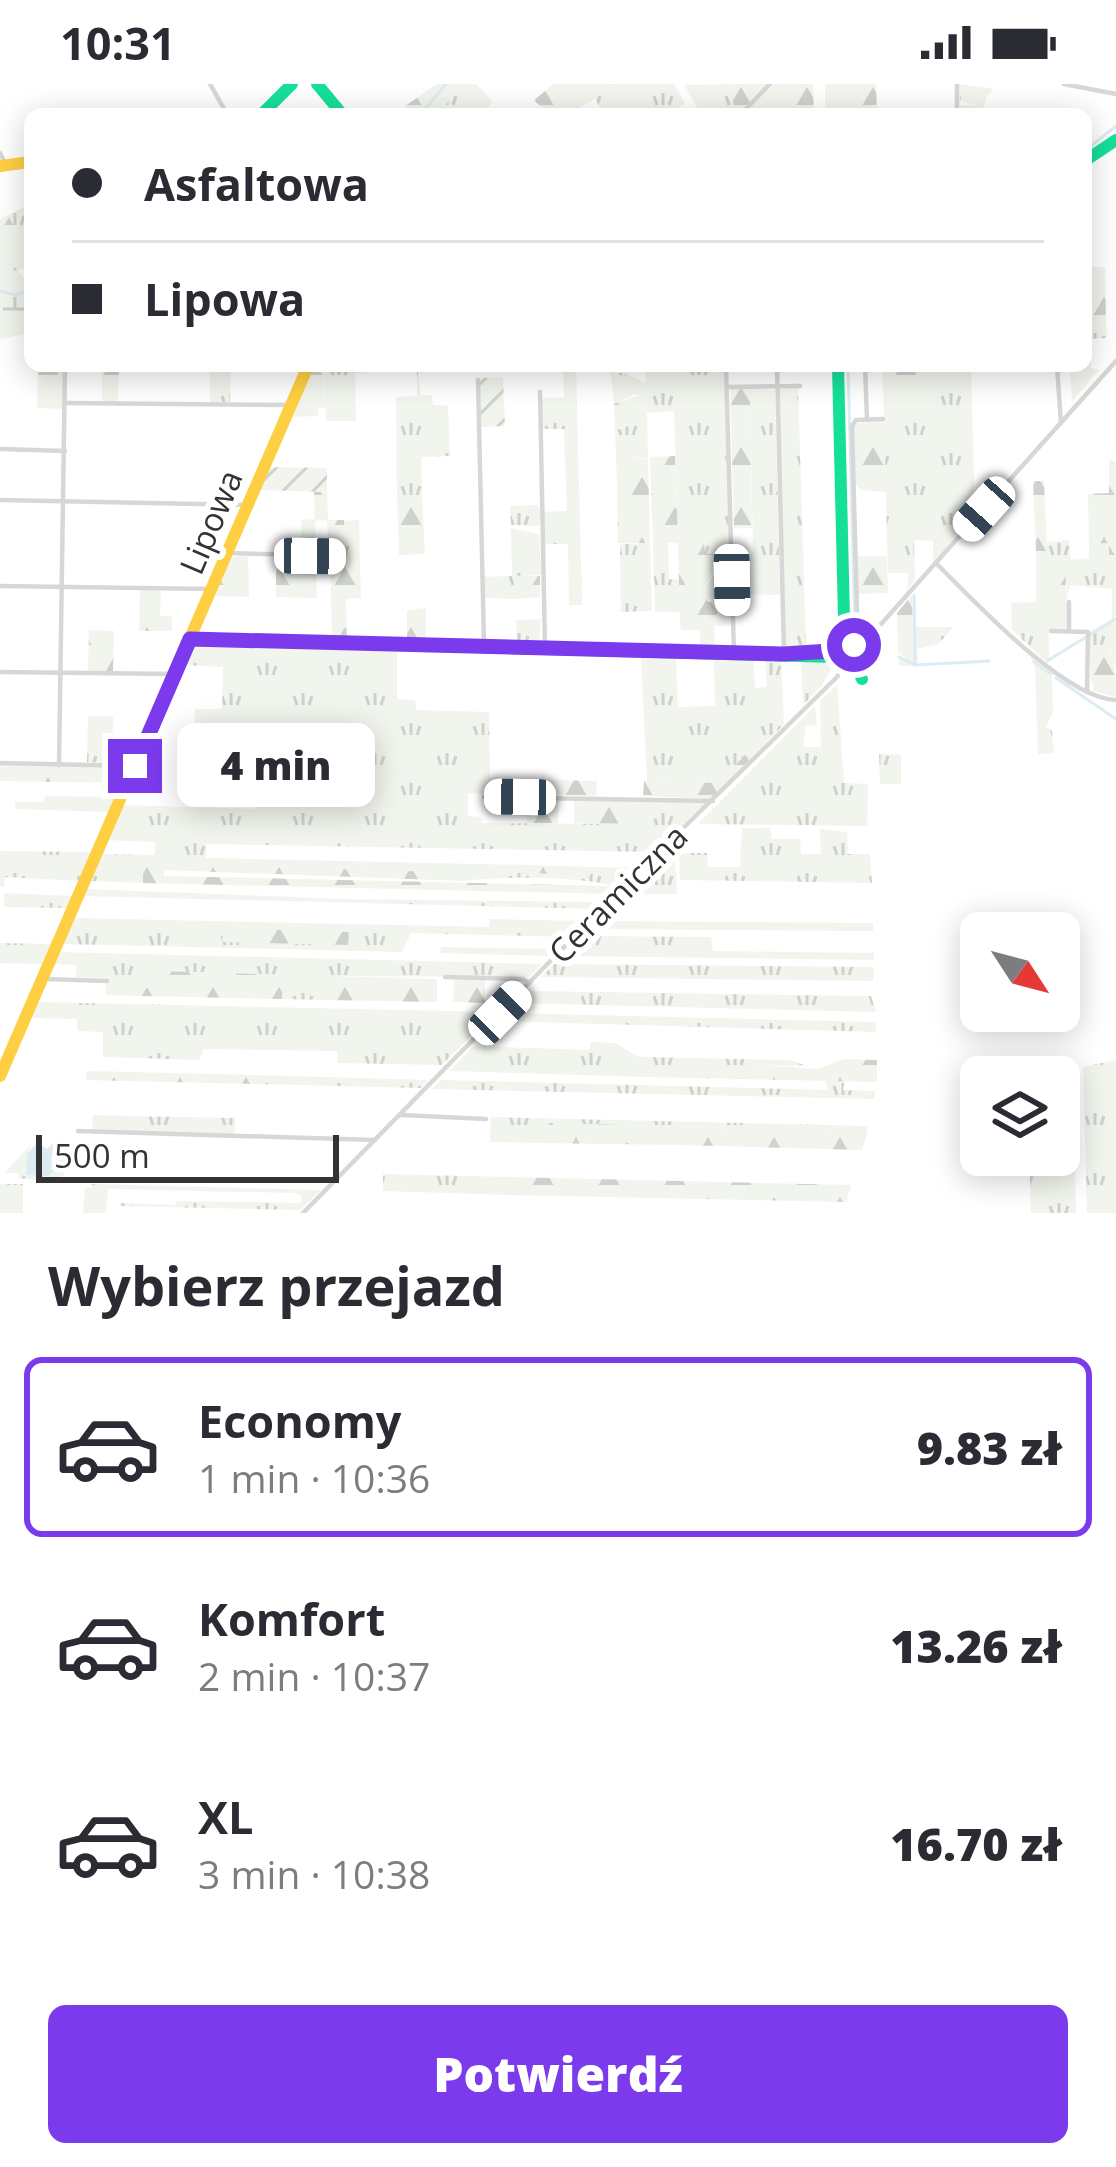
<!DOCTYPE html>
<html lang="pl">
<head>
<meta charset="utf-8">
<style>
	:root { --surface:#fff; --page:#f7f7f7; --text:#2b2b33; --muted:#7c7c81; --line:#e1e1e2; --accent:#7c3aed }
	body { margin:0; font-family:"Open Sans",sans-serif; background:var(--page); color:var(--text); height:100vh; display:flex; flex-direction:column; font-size:45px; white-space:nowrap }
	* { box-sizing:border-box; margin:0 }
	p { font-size:39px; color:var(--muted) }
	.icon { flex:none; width:66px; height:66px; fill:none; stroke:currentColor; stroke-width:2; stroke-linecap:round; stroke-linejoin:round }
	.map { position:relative; height:1129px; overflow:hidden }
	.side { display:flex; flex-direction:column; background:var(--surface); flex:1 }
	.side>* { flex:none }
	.guide { position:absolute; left:24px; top:24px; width:1068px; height:264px; border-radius:18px; box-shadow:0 6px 30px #0003; display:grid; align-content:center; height:264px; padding:0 48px; background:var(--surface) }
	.needle { width:78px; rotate:126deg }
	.buttons { position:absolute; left:960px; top:828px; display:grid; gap:24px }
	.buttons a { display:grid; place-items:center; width:120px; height:120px; border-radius:18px; background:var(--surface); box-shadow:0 6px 30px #0003; font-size:60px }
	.scale { position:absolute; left:36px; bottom:30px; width:303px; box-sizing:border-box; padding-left:12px; border:6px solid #333; border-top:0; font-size:33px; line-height:42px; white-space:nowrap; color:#333; -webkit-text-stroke:9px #fff; paint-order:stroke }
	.end { position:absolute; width:54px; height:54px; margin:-27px; border:15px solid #7c3aed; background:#fff; box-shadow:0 0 0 6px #fff }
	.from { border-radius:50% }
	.bubble { position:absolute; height:84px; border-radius:18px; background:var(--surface); box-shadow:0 6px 30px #0003; font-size:39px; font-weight:800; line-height:84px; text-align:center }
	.car { position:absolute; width:36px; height:72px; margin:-36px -18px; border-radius:15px; box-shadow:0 0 9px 3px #0007; background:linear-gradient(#fff 24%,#345 0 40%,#fff 0 76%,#345 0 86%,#fff 0) }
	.guide b { display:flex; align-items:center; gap:42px; height:114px; font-size:45px }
	.guide b+b { border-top:3px solid var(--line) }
	.guide i { width:30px; height:30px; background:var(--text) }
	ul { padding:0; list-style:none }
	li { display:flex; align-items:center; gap:36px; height:180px; margin:0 24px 18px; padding:0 24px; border:6px solid transparent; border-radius:18px }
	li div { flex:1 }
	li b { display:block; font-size:45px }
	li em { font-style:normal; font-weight:800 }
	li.current { border-color:var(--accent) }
	li>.icon { width:108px; height:108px; stroke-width:1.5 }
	h2 { padding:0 48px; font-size:54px; line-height:144px }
	.cta { display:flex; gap:24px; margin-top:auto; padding:24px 48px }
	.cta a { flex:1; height:138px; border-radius:18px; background:var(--accent); color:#fff; font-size:48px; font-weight:800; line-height:138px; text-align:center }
	.status { display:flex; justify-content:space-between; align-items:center; height:84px; padding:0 60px; background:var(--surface); direction:ltr }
	.status svg { height:33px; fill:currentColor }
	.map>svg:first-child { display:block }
	.grass { fill:url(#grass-tufts) }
	.forest { fill:url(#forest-firs) }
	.wetland { fill:url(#wetland-marsh) }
	.garden { fill:url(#garden-furrows) }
	.water { fill:#ddebf3 }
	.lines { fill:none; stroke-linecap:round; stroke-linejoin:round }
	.stream { stroke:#ddebf3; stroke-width:3 }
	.street { stroke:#d7d7d7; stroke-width:4.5 }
	.fast { stroke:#16e098; stroke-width:12 }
	.slow { stroke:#ffcf43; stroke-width:12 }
	.route { stroke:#7c3aed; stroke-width:15 }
	.labels { text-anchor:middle; stroke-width:12; stroke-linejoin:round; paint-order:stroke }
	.street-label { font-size:33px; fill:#333; stroke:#fff }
</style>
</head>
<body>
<div class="status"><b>10:31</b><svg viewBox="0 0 49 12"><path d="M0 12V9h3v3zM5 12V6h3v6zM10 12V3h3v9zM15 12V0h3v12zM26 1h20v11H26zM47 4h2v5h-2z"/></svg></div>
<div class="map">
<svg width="1116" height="1129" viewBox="0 0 1116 1129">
	<defs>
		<pattern id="grass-tufts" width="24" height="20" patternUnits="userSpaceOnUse" patternTransform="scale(3)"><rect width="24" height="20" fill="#f1f5ed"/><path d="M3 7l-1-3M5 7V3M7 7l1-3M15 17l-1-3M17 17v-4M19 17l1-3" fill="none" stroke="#cfd2cc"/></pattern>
		<pattern id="forest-firs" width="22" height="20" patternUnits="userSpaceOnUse" patternTransform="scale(3)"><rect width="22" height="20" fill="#f1f5ed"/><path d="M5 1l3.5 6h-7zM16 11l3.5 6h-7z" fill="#cfd2cc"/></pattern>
		<pattern id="wetland-marsh" width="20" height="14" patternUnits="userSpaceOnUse" patternTransform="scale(3)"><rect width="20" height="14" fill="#f1f5ed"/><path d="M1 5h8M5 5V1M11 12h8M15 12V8" fill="none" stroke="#cfd2cc"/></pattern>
		<pattern id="garden-furrows" width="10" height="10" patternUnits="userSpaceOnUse" patternTransform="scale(3)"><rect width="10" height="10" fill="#f1f5ed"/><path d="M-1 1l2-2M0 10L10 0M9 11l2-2" fill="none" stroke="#cfd2cc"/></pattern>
	</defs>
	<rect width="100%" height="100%" fill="#fff"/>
	<g class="grass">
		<path d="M461 0H476L493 18 480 30H439Z"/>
		<path d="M615 0H674L685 19 668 30H605L594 14Z"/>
		<path d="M732 0 729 6 738 21 730 30H701L684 1Z"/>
		<path d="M959 0 994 5 987 12 982 30H960V21H976L960 17Z"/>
		<path d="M28 121 30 122V174L8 131Z"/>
		<path d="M1106 240 1107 254 1090 255 1091 284 1099 286 1072 318 1070 282H1086V242Z"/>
		<path d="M210 282H231L230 318H210Z"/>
		<path d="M324 282H369V288L355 289 356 337H326Z"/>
		<path d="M417 282 421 311H432L433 321 448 322 450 372 421 373 422 412 397 413 396 313 417 312Z"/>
		<path d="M563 282H576L582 521H569L568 460H544L543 428 567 427 564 345H542L541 314 564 313Z"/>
		<path d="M610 282H613L614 289H624L646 299 645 282H724L731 511 691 519 690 514 704 506 719 483 678 454 674 327 647 329 648 375 632 372 617 399 615 345H621L637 325 646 324V310L633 311 614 320Z"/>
		<path d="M928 282H971L975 431 933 479V457L914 456 915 497 906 507 909 489H888L884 343 854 347V340L883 336 884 331H929Z"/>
		<path d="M750 304 775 306 780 511 735 510 734 471 753 470Z"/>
		<path d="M798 304 806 563 785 564 779 305Z"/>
		<path d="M537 421 541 426 539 442 511 441 510 422Z"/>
		<path d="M359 436 360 479H345L344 437Z"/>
		<path d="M511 444 539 450 541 491 515 492V515L485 514 484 493 512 492Z"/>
		<path d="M1069 456 1071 476 1089 474V460L1109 459V493L1116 496V532L1113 535V540L1116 538V585L1110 565 1094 578 1095 595 1091 599 1089 548 1112 535V505L1070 501 1067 516V499L1048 482 1049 574 1045 577 1012 546 1011 519 1036 518V467L1046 466V458Z"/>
		<path d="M653 458H668L669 495 679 496 680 528H655Z"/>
		<path d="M650 459 652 527 621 528 620 460Z"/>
		<path d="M915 508 916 543H953L939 560 917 565 918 580 991 579 899 582 898 571 914 579Z"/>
		<path d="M731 516V541L714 542 715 565 700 564V546H681L680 540H710Z"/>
		<path d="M541 535 539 558H517L516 536Z"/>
		<path d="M192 559 397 564V615L415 616 416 626 489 628 490 694 468 693 458 709 468 710V732L481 733 482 739 647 740 650 735 657 734 658 718H706L654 768 206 760V774L527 781 531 788 587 795 593 783 639 784 619 804C591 792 495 792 463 797V789L98 776 101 770 155 771V758L106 756 121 721 255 725 256 688 186 686 187 655 194 654 195 625H222L223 583 183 581Z"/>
		<path d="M641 572H676L678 623 715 622 714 573H753L755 604 767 603 765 574H781L784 640 754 671 749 667 718 699 647 697Z"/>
		<path d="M1030 572 1052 593 1053 627 1046 643 1052 647 1054 669 1038 670 1035 582Z"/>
		<path d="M801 577 826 578 831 585 821 603 803 621Z"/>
		<path d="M837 601 844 699 868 700 867 742 698 740 815 622 817 641 806 642 803 663H821L820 617Z"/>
		<path d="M88 632H113L112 679 87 678Z"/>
		<path d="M879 670 901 671V700H880Z"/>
		<path d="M45 712 116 713 111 728 15 725V718H44Z"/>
		<path d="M742 744H770L772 755H800L801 770H821L820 745 847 748 848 770H870L872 799 680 796 679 769H707L708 783H740Z"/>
		<path d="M0 767 92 768 81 797 5 793 4 803H0Z"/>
		<path d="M662 770 675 774 677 810H621Z"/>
		<path d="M95 783 144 786 142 799 89 797Z"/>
		<path d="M85 805 344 815 603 818 596 825 82 812Z"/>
		<path d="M4 809 74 812 68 824 4 823Z"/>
		<path d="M72 834 489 843 490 835 584 837 569 853 411 849 402 868 61 860Z"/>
		<path d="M594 837 873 839V847L586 845Z"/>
		<path d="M579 852 711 853 713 867 874 869V876L561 872Z"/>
		<path d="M0 859 51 860 44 880 0 879Z"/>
		<path d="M441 863 557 865 550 872 440 869Z"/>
		<path d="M57 868 542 880 529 893 329 892 328 916 282 915V891L160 887 140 912 106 911V894L76 893V881L52 880Z"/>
		<path d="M554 880 874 883 873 897 541 893Z"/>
		<path d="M528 907 871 912 876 928 515 919Z"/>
		<path d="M35 918 495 928 442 981 338 979 337 967 203 965 200 976 103 973V948L77 947V935L28 934Z"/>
		<path d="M506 929 876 938V948L499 937Z"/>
		<path d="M590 958 616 959 636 972 635 981 644 986V993L450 987 473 962 590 966Z"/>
		<path d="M643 973 790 976 807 982 759 981 750 990 650 987Z"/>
		<path d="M1116 976V1129H1087L1083 983Z"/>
		<path d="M1073 986 1076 1129H1031L1029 1071H1059V993H1042Z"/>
		<path d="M256 991 428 996 421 1004 256 1000Z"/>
		<path d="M441 996 828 1006 826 997H845L843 1006 875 1007V1015L432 1005Z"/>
		<path d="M132 1032 235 1034V1050L132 1047Z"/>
		<path d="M491 1033 867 1042V1050L682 1043 680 1061 605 1060 622 1041 549 1040 548 1059 490 1058Z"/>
		<path d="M32 1060 27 1069 26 1091 48 1092 60 1082 61 1065 65 1063 64 1091C52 1098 33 1096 19 1094L18 1089H4Z"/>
		<path d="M383 1090 509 1093V1111L383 1107Z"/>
		<rect x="0" y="1100" width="23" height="29"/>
		<path d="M90 1100 321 1106 300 1126 120 1122V1119L175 1121 176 1117 301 1119V1111L295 1109 108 1105 106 1129H83L85 1104H92Z"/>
	</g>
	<g class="forest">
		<path d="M437 0H461L439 30H410L405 22Z"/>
		<path d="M554 0H615C589 18 560 46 534 16Z"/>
		<path d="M732 0H767L738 30H730L737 21 728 13Z"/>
		<path d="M774 0H813L814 30H744Z"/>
		<path d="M825 0H876L877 30H825Z"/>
		<path d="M8 131 30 174V183L0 190V135Z"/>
		<path d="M1086 183H1105L1106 240 1086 242Z"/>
		<path d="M38 282H63V325L37 324Z"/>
		<path d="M102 282H119L118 318 102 317Z"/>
		<path d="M313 282H324L325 324H318V332L291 333Z"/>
		<path d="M882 282H928L929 331H884Z"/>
		<path d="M750 304 752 444H734L730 305Z"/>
		<path d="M646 309V324L637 325 630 342 615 345 614 320Z"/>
		<path d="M884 342 886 408 861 406 855 400 854 347 861 343Z"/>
		<path d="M623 364 635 374 648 375 650 459H618L617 399 622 392Z"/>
		<path d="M675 372 678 453H697L704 459 705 470H716L721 480 712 488 704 506 690 515 691 519 703 513 709 518 731 511 710 540H680L678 459 653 458 650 373Z"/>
		<path d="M1109 374 1116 379V496L1109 493V459L1089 460 1088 410 1109 409Z"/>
		<path d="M1033 397H1044L1047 467H1036Z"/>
		<path d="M314 407 327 408 328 436H344L345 470H329L327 436 315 437 316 469H302L301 436 315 435Z"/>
		<path d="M422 412 425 470 399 471 397 413Z"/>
		<path d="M248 472 249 513 213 512 230 473Z"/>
		<path d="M276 472 316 474 317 514 276 513Z"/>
		<path d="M857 472H887L888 509 858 510Z"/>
		<path d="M330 475 360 479 361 514 346 515 347 555 332 554Z"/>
		<path d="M1047 481H1065L1068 544 1048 546Z"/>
		<path d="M515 492H540V513L515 515Z"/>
		<path d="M140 506H161L160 532H172V547H139Z"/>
		<path d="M912 511 914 580 898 568 897 529Z"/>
		<path d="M426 524V555L407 554V527Z"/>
		<path d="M89 546 114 547 113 587H88Z"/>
		<path d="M1104 559C1116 571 1116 595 1116 613L1093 607 1095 570Z"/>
		<path d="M750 666 754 671 712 715 643 712 644 697 718 699Z"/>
		<path d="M0 681 128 683 122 699 0 697Z"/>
		<path d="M458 693 597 697 596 712 458 709Z"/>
		<path d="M528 716H559L558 739H527Z"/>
		<path d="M574 716 658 718 657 734 650 735 648 740 574 739Z"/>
		<path d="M98 776 463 789V797L164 786V792L609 802 615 806 611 810 143 799V786L95 783Z"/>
		<path d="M527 781 593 783V788L587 795 531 788Z"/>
		<path d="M224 844 349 848 348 861 222 858Z"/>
		<path d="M160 887 283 891 282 915 140 912Z"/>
		<path d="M329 892 437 895V918L328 916Z"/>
		<path d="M454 895 485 896V919L453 918Z"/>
		<path d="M636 972 643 973 651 987 750 990 759 981 818 985 844 975 877 976V998L644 993 643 985 635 982Z"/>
		<path d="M86 987 256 991V1000L86 996Z"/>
		<path d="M93 1031 132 1032V1047L92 1046Z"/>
		<path d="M549 1039 623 1041 605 1060 548 1059Z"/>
		<path d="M681 1043 867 1050 862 1066 680 1061Z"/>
		<path d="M509 1093 851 1101 846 1118 509 1111Z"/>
	</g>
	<path class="wetland" d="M18 186 30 204V249L0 255V190Z"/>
	<g class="garden">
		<path d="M503 293 505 342 481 343 480 294Z"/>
		<path d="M270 383 327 384V408L259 406Z"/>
	</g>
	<path class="water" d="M57 1054 62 1068 61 1082 48 1092 26 1091 27 1069 37 1060 48 1065Z"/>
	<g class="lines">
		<g class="stream">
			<path d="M421 30 446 0"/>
			<path d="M1086 66 1116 42"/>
			<path d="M0 207 15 211 30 207"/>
			<path d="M848 282 855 548"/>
			<path d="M914 511 915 580"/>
			<path d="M1091 550 1116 535"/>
			<path d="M872 558 874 559"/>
			<path d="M899 573 915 581 989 577"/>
			<path d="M1047 577 1086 553"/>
			<path d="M1034 578 1051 590"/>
			<path d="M1056 594 1116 635"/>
		</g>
		<g class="street">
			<path d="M210 0 227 30"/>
			<path d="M957 0V30"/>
			<path d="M1064 0 1116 10"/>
			<path d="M741 30 770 0"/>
			<path d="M0 69 6 81"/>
			<path d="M726 282 734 569"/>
			<path d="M777 282 784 570"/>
			<path d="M865 282 867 335"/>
			<path d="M1057 282 1061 339"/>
			<path d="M1044 284 1046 282"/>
			<path d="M478 296 484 560"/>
			<path d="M728 303 800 302"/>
			<path d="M540 308 545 564"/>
			<path d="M65 319 288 321"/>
			<path d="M0 365 65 367"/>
			<path d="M0 416 248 421"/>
			<path d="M228 469 342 472"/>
			<path d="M936 479C973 516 1065 615 1116 616"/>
			<path d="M0 502 211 505"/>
			<path d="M1069 518V546"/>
			<path d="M1051 547 1088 548 1087 608"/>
			<path d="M872 553 859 539 857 528 852 342 856 336 883 335"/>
			<path d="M857 567 1116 277"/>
			<path d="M0 588 175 590"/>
			<path d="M0 679 135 682"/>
			<path d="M59 681 65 282"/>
			<path d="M484 713 713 717"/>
			<path d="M445 893 523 895 530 899"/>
			<path d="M46 895 107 897"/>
			<path d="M401 1031 486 1035"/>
			<path d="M78 1047 375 1056"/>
			<path d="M303 1129 619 807 837 593 844 581"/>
		</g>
		<g class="fast">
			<path d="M317 0 342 30"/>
			<path d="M262 30 292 0"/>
			<path d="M1086 76 1116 56"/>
			<path d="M838 282 844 534 842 558 833 571 841 581 854 577"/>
			<path d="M190 555 834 573"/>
			<path d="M842 558 855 563 854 577 862 595"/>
		</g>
		<g class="slow">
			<path d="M0 82 30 78"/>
			<path d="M0 992 308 282"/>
		</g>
	</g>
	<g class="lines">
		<path class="route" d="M135 682 190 555 784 570 830 567 844 557 854 561"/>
	</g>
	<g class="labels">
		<g class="street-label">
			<text transform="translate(211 438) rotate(-67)" y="12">Lipowa</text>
			<text transform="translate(618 810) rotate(-45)" y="12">Ceramiczna</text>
		</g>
	</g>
</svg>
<div class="buttons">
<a><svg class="needle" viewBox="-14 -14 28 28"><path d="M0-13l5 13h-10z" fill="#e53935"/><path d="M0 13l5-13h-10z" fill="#7c7c81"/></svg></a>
<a><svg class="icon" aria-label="layers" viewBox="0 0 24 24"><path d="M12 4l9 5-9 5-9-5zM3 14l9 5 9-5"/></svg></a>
</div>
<div class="scale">500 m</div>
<i class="end from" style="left:854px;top:561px"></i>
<i class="end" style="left:135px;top:682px"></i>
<div class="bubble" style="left:177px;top:639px;width:198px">4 min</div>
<i class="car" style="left:984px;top:425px;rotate:222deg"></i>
<i class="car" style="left:310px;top:472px;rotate:91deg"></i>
<i class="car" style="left:732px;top:496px;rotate:179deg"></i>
<i class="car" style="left:520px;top:713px;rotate:271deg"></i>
<i class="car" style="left:500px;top:929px;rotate:44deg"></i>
<div class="guide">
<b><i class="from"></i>Asfaltowa</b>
<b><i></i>Lipowa</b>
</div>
</div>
<section class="side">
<h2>Wybierz przejazd</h2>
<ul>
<li class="current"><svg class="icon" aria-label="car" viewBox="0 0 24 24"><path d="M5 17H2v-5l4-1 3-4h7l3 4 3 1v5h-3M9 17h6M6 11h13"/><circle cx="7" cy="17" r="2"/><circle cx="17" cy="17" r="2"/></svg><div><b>Economy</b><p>1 min · 10:36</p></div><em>9.83 zł</em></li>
<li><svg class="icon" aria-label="car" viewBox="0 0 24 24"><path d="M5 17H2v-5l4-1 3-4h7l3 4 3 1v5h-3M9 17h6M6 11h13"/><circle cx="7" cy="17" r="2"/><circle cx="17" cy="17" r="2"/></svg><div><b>Komfort</b><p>2 min · 10:37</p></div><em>13.26 zł</em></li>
<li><svg class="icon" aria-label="car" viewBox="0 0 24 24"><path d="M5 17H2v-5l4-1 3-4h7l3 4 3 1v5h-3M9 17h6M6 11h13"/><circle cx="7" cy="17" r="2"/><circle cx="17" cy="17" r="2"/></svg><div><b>XL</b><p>3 min · 10:38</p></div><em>16.70 zł</em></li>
</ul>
<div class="cta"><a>Potwierdź</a></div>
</section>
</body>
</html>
